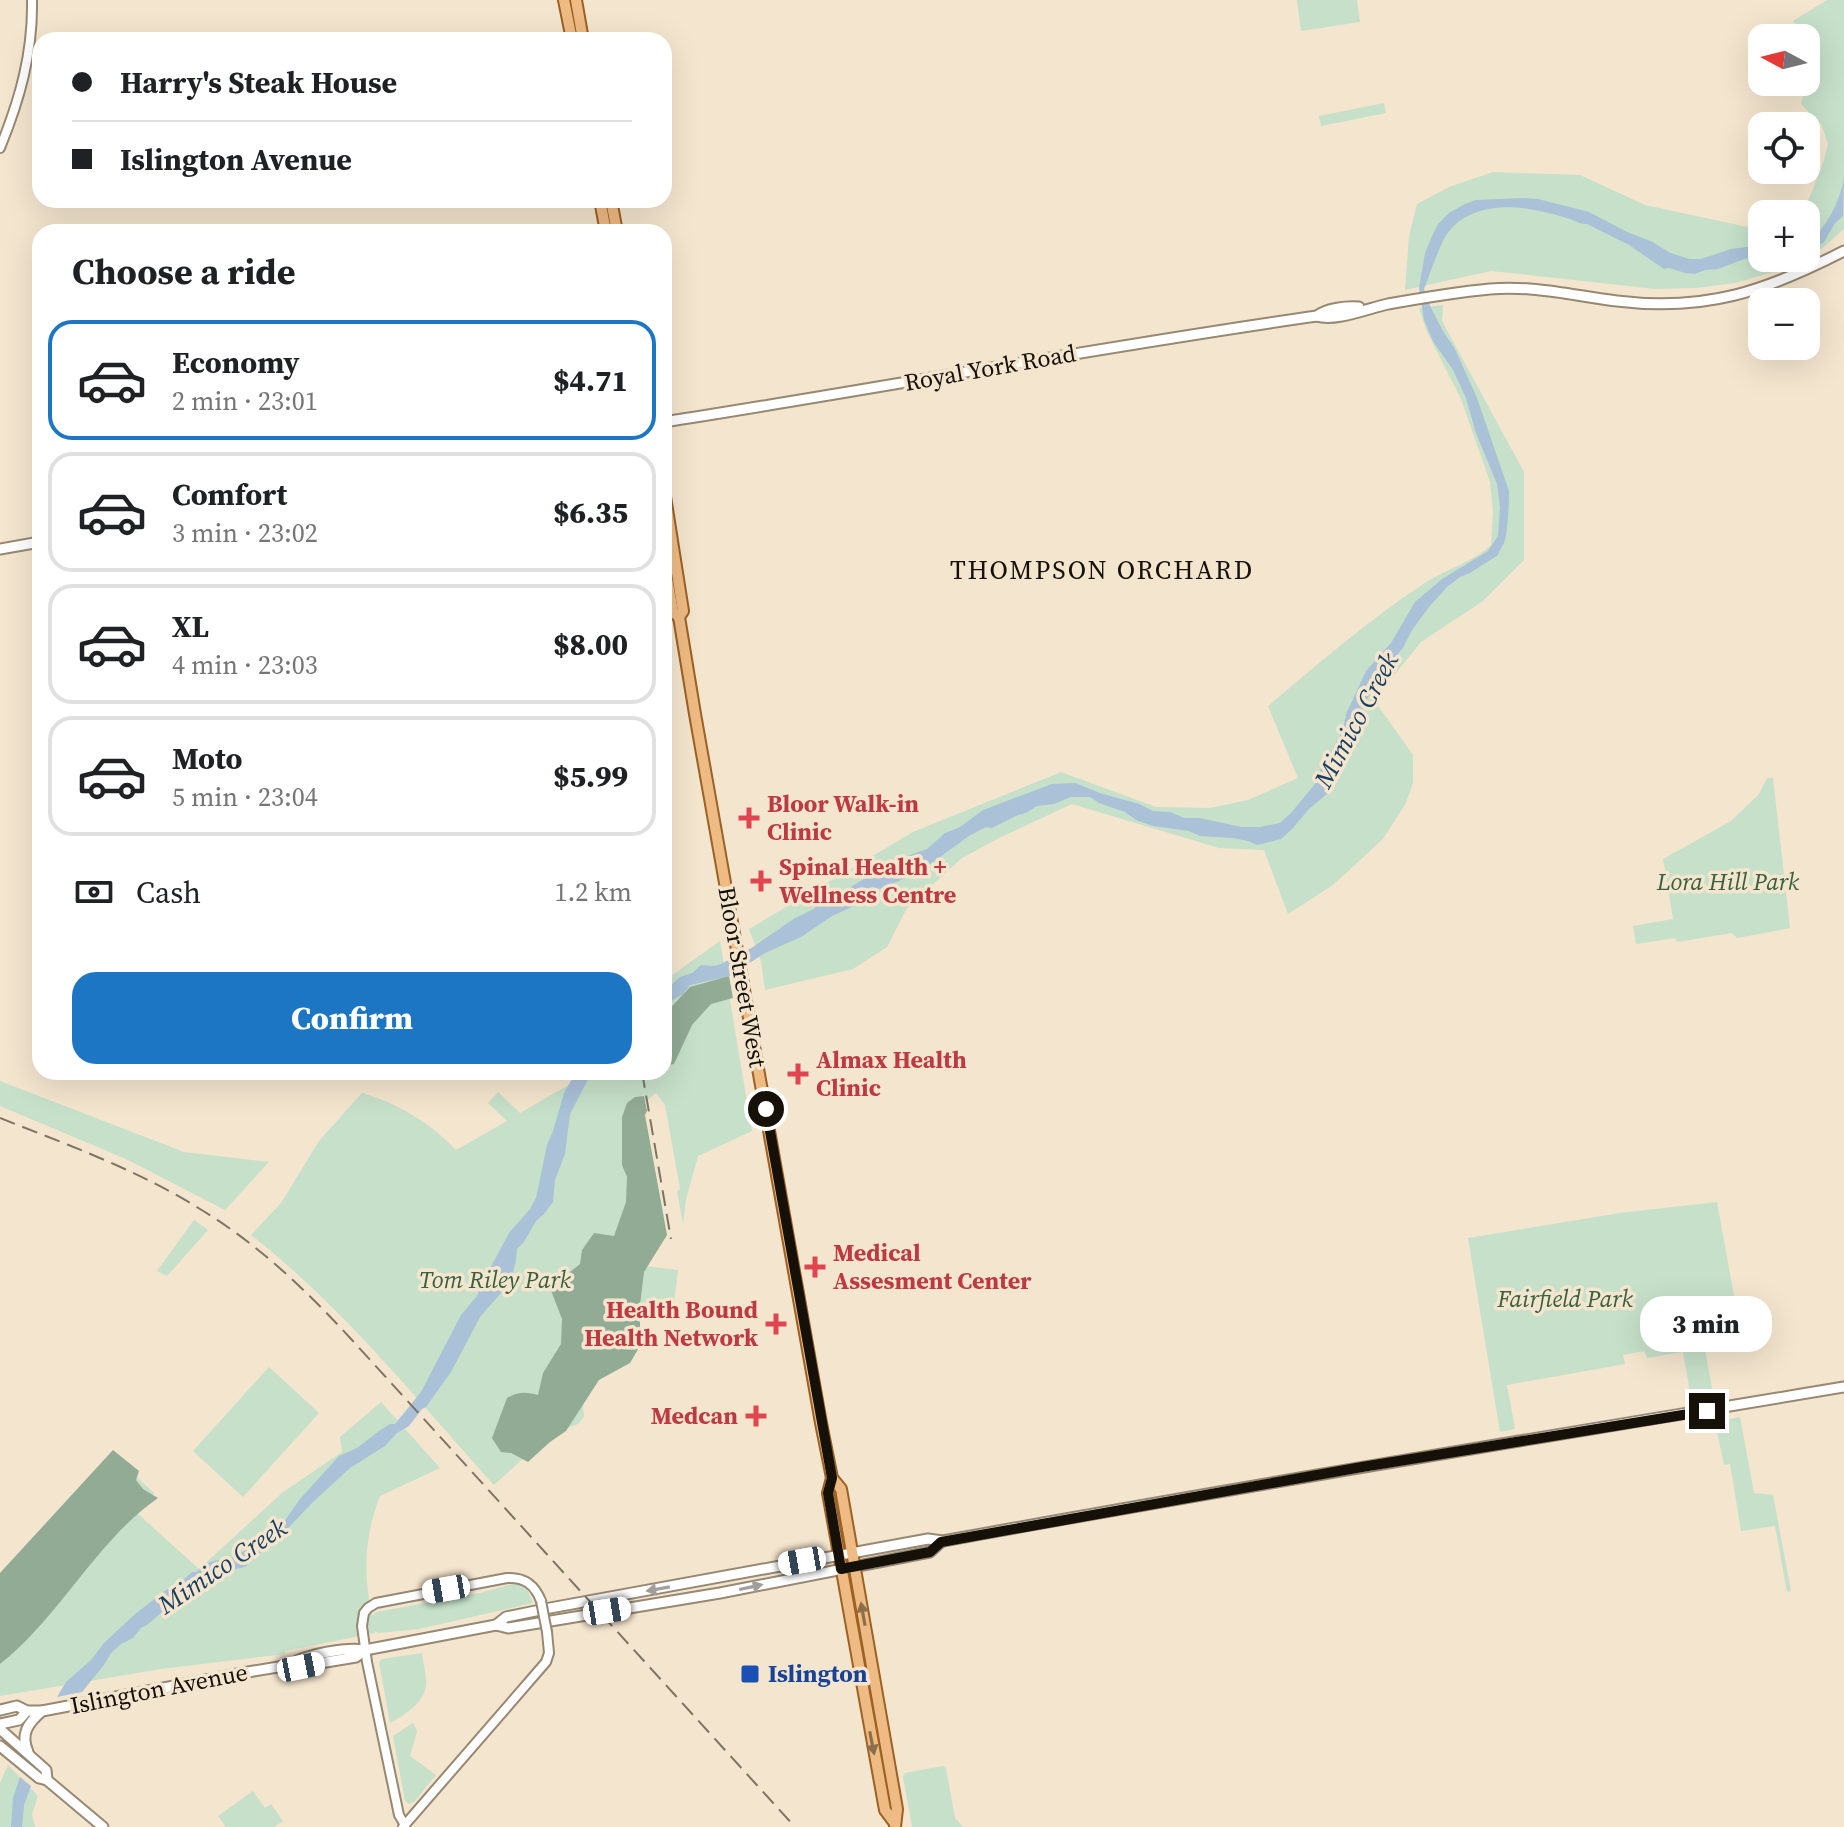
<!DOCTYPE html>
<html lang="en">
<head>
<meta charset="utf-8">
<style>
	:root { --surface:#fff; --page:#f6f6f6; --text:#202124; --muted:#757577; --line:#e0e0e0; --accent:#1c76c3 }
	body { margin:0; font-family:"Source Serif 4",serif; background:var(--page); color:var(--text); height:100vh; display:flex; flex-direction:column; font-size:30px; white-space:nowrap }
	* { box-sizing:border-box; margin:0 }
	p { font-size:26px; color:var(--muted) }
	.icon { flex:none; width:44px; height:44px; fill:none; stroke:currentColor; stroke-width:2; stroke-linecap:round; stroke-linejoin:round }
	.map { position:relative; flex:1; overflow:hidden }
	.drawer { position:absolute; left:32px; top:224px; width:640px; height:856px; display:flex; flex-direction:column; background:var(--surface); border-radius:24px; box-shadow:0 8px 32px #0002 }
	.drawer>* { flex:none }
	.guide { position:absolute; left:32px; top:32px; width:640px; height:176px; border-radius:24px; box-shadow:0 8px 32px #0002; display:grid; align-content:center; height:176px; padding:0 40px; background:var(--surface) }
	.needle { width:52px; rotate:277deg }
	.buttons { position:absolute; left:1748px; top:24px; display:grid; gap:16px }
	.buttons a { display:grid; place-items:center; width:72px; height:72px; border-radius:16px; background:var(--surface); box-shadow:0 8px 32px #0002; font-size:40px }
	.end { position:absolute; width:36px; height:36px; margin:-18px; border:10px solid #151008; background:#fff; box-shadow:0 0 0 4px #fff }
	.from { border-radius:50% }
	.bubble { position:absolute; height:56px; border-radius:24px; background:var(--surface); box-shadow:0 8px 32px #0002; font-size:26px; font-weight:800; line-height:56px; text-align:center }
	.car { position:absolute; width:24px; height:48px; margin:-24px -12px; border-radius:10px; box-shadow:0 0 6px 2px #0007; background:linear-gradient(#fff 24%,#345 0 40%,#fff 0 76%,#345 0 86%,#fff 0) }
	.guide b { display:flex; align-items:center; gap:28px; height:76px; font-size:30px }
	.guide b+b { border-top:2px solid var(--line) }
	.guide i { width:20px; height:20px; background:var(--text) }
	ul { padding:0; list-style:none }
	li { display:flex; align-items:center; gap:24px; height:120px; margin:0 16px 12px; padding:0 24px; border:4px solid var(--line); border-radius:24px }
	li div { flex:1 }
	li b { display:block; font-size:30px }
	li em { font-style:normal; font-weight:800 }
	li.active { border-color:var(--accent) }
	li>.icon { width:72px; height:72px; stroke-width:1.5 }
	h2 { padding:0 40px; font-size:36px; line-height:96px }
	.pay { display:flex; align-items:center; gap:20px; height:88px; padding:0 40px; font-size:30px }
	.pay p { margin-inline-start:auto }
	.action { display:flex; gap:16px; margin-top:auto; padding:16px 40px }
	.action a { flex:1; height:92px; border-radius:24px; background:var(--accent); color:#fff; font-size:32px; font-weight:800; line-height:92px; text-align:center }
	.map>svg:first-child { display:block }
	.green { fill:#c6e0c9 }
	.forest { fill:#92ab95 }
	.water { fill:#aac1d8 }
	.lines { fill:none; stroke-linecap:round; stroke-linejoin:round }
	.tertiary-casing { stroke:#968873; stroke-width:12 }
	.secondary-casing { stroke:#968873; stroke-width:13 }
	.primary-casing { stroke:#9c6123; stroke-width:14 }
	.tertiary { stroke:#fff; stroke-width:8 }
	.secondary { stroke:#fff; stroke-width:9 }
	.primary { stroke:#efbb84; stroke-width:10 }
	.rail { stroke:#7d7465; stroke-width:2; stroke-dasharray:16 8; stroke-linecap:butt }
	.tertiary-bridge-casing { stroke:#968873; stroke-width:12; stroke-linecap:butt }
	.tertiary-bridge { stroke:#fff; stroke-width:8 }
	.oneway { fill:#a19f9c }
	.oneway2 { fill:#8d6e4c }
	.route { stroke:#151008; stroke-width:10 }
	.health-dot { fill:#e0444e; stroke:#f4e5ce; stroke-width:3 }
	.transit-dot { fill:#1a4fb4; stroke:#f4e5ce; stroke-width:3 }
	.labels { text-anchor:middle; stroke-width:7; stroke-linejoin:round; paint-order:stroke }
	.street-label { font-size:24px; fill:#151008; stroke:#f4e5ce }
	.health-label { font-size:24px; font-weight:bold; fill:#be3a42; stroke:#f4e5ce; text-anchor:start }
	.park-label { font-size:24px; font-style:italic; fill:#386140; stroke:#f4e5ce }
	.transit-label { font-size:24px; font-weight:bold; fill:#164399; stroke:#f4e5ce; text-anchor:start }
	.neighbourhood-label { font-size:26px; letter-spacing:2px; fill:#151008; stroke:#f4e5ce }
	.water-label { font-size:26px; font-style:italic; fill:#1a3f60; stroke:#f4e5ce }
</style>
</head>
<body>
<div class="map">
<svg width="1844" height="1827" viewBox="0 0 1844 1827">
	<rect width="100%" height="100%" fill="#f4e5ce"/>
	<g class="green">
		<path d="M1297 0H1357L1360 22 1301 31Z"/>
		<path d="M1827 0H1844V229L1820 250 1806 257V214H1803L1823 163 1828 144 1822 126 1801 104 1809 72 1812 47 1793 21Z"/>
		<path d="M1384 103 1386 113 1321 126 1319 116Z"/>
		<path d="M1493 172 1580 175 1645 205 1762 230V258H1804L1783 269 1735 283 1696 288 1655 289 1491 271 1405 290 1409 236 1417 204 1449 187Z"/>
		<path d="M1443 305 1442 321 1524 472V560L1483 601 1421 642 1374 700 1413 755V783L1406 803 1383 839 1333 885 1288 914 1264 850 1219 848 1072 804 999 838 962 858 907 908 887 947 853 969 765 990 761 961 749 929 913 832 1061 772 1156 807 1210 808 1248 800 1298 778 1268 706C1318 664 1367 621 1422 585 1445 569 1470 564 1491 545L1493 512 1490 482 1461 399 1427 332 1419 308Z"/>
		<path d="M1767 778H1773L1790 928 1737 938 1732 933 1677 942 1675 938 1636 944 1633 926 1673 919 1663 859 1731 821 1759 794Z"/>
		<path d="M720 941 752 1131 698 1156 686 1199 683 1224 677 1191 680 1189 665 1105 656 1093 642 1104 647 1110 644 1115 664 1217 657 1227 645 1266 678 1270 673 1310 640 1306 581 1385 584 1417 578 1424 549 1435 494 1485C417 1400 342 1306 251 1235L281 1203 319 1141 362 1093C399 1104 429 1122 456 1150L507 1121 488 1103 498 1092 520 1113 591 1072H664V981Z"/>
		<path d="M0 1081 184 1152 269 1162 225 1210 126 1159 0 1106Z"/>
		<path d="M1717 1202 1742 1340 1705 1349 1713 1394 1691 1397 1683 1352 1647 1358 1644 1351 1623 1355 1625 1364 1507 1385 1515 1429 1500 1432 1468 1238 1620 1213Z"/>
		<path d="M194 1220 208 1230 167 1276 157 1271Z"/>
		<path d="M269 1367 319 1413 243 1497 193 1451Z"/>
		<path d="M381 1402 440 1468 380 1496C364 1539 363 1571 372 1616L376 1612 480 1593 509 1585 518 1584 527 1590 533 1603 419 1629 379 1633 375 1631V1633L285 1651V1654L161 1669 0 1696V1587L120 1462 154 1493 137 1513 199 1569 282 1493 342 1452 340 1437Z"/>
		<path d="M1740 1417 1754 1493 1773 1495 1791 1591 1787 1592 1775 1526 1741 1531 1730 1464 1724 1465 1715 1422Z"/>
		<path d="M422 1653C423 1663 427 1676 426 1686 423 1704 404 1715 390 1723L379 1662 382 1659Z"/>
		<path d="M413 1723 417 1731 410 1756 436 1775 414 1802 409 1804 405 1801 393 1736Z"/>
		<path d="M8 1765 38 1796 32 1814 35 1827H0V1783Z"/>
		<path d="M943 1766 946 1768 955 1818 963 1827H912L903 1777 905 1773Z"/>
		<path d="M253 1791 265 1808 271 1804 283 1821 274 1827H226L218 1816Z"/>
	</g>
	<g class="forest">
		<path d="M729 976 733 998 711 1004 692 1025 674 1064 664 1066V1015L690 987Z"/>
		<path d="M644 1096 647 1111 645 1115 667 1235 644 1272 640 1305V1346L630 1363 599 1380 566 1431 550 1442 528 1462 511 1453 501 1452 492 1438 507 1398C519 1391 526 1392 538 1395L543 1373 561 1344 562 1319 550 1288 580 1264 582 1250 594 1233 614 1236 626 1202 627 1177 622 1165V1117L627 1103 635 1097Z"/>
		<path d="M113 1450 139 1471 136 1480 143 1489 158 1498C95 1542 61 1616 0 1664V1573Z"/>
	</g>
	<g class="water">
		<path d="M1844 176 1843 216 1835 223 1824 242 1806 253V244C1825 232 1842 198 1844 176Z"/>
		<path d="M1523 198 1538 199 1589 212 1627 232 1653 242 1670 253 1690 259H1701L1731 249 1762 245V258L1744 259 1718 269 1705 270 1695 274 1685 273 1669 268 1664 269 1629 245 1587 224C1580 224 1577 222 1570 219 1558 215 1546 212 1534 210 1500 203 1458 208 1442 243 1435 258 1430 274 1424 289L1431 308 1443 331 1455 349 1477 398 1509 491C1509 505 1508 531 1504 543 1502 547 1499 551 1498 555L1470 573 1460 577 1447 587 1429 607 1412 630 1403 648 1391 662 1383 679 1367 699 1359 720 1360 732 1344 755 1327 794 1309 809 1292 829 1281 839 1257 845 1248 841 1233 838 1200 836 1189 831 1153 826 1136 820 1125 812 1099 803 1090 797H1071L1054 804 1037 806 1026 813 1018 815 992 828 986 827 969 836 918 873 872 892 850 908 832 916 801 937 765 953 729 976 690 985 683 994 671 1001 665 1008 664 1012V991L680 977 692 973 701 965 714 966 721 964 753 947 795 918 814 909 817 905 827 901 869 876 885 869 910 855 927 849 945 833 960 827 983 810 1052 784 1075 783 1100 793 1139 804 1153 811 1170 812 1184 818H1200L1241 827H1260L1280 823 1291 813 1315 784 1325 758 1331 751 1343 730 1346 714 1366 671 1391 643 1415 602 1442 579 1488 551 1498 536 1500 507 1497 484 1476 433 1466 398 1453 370 1433 341 1424 320 1419 288 1425 253 1431 238 1438 224 1449 213 1465 204 1476 200Z"/>
		<path d="M576 1072H592L570 1114 565 1154 555 1180 553 1202 544 1214 536 1221 524 1242 517 1249 516 1260 512 1277 508 1285 480 1317 451 1372 426 1407 422 1409 409 1426 397 1433 385 1446 350 1468 312 1503 275 1542 268 1549H264L245 1567 222 1572 182 1595 147 1625 141 1628 133 1638 121 1644 111 1653 104 1665 82 1692 57 1697 66 1682 91 1660 104 1643 134 1615 166 1590 180 1583 192 1572H196L210 1562 222 1559 228 1560 257 1544 279 1529 300 1499 339 1456 357 1448 379 1431 390 1424H395L421 1392 461 1315 477 1296 485 1278 509 1233 530 1209 536 1198 547 1145 553 1131 564 1093Z"/>
		<path d="M20 1777 31 1786 24 1805 22 1827H11L13 1798Z"/>
	</g>
	<g class="lines">
		<defs>
			<g id="tertiary">
				<path d="M0 148C20 99 33 53 32 0"/>
				<path d="M405 1825 399 1815 367 1662 362 1626 364 1613 368 1608 376 1603 507 1578C525 1577 535 1585 541 1601"/>
				<path d="M403 1827 546 1662 549 1653 547 1632"/>
			</g>
			<g id="secondary">
				<path d="M1317 316C1326 308 1348 306 1359 307"/>
				<path d="M664 422C882 388 1099 347 1317 316 1335 322 1369 308 1388 304 1422 298 1456 292 1490 289 1533 285 1575 296 1617 301 1706 312 1766 291 1844 251"/>
				<path d="M0 549 40 542"/>
				<path d="M496 1625 506 1617 550 1608 928 1539 943 1541C1243 1486 1544 1437 1844 1387"/>
				<path d="M290 1665C306 1654 347 1647 365 1650L496 1625 508 1628 720 1593 930 1552 941 1542"/>
				<path d="M0 1710 17 1706 27 1711H42L248 1672 290 1665 301 1667 320 1663 356 1657 365 1650"/>
				<path d="M0 1724 19 1720 27 1711"/>
				<path d="M0 1729 46 1770 47 1780"/>
				<path d="M0 1746 39 1778 47 1780 103 1827"/>
				<path d="M28 1752C20 1734 28 1723 42 1711"/>
			</g>
			<g id="primary">
				<path d="M564 0 572 40"/>
				<path d="M576 0 583 40"/>
				<path d="M600 200 606 232"/>
				<path d="M611 200 617 232"/>
				<path d="M664 490 683 611 679 617 695 714 821 1423 832 1478 841 1489 897 1809 895 1827"/>
				<path d="M664 562 673 612 679 617"/>
				<path d="M832 1478 828 1493 885 1810 894 1822"/>
			</g>
		</defs>
		<use href="#tertiary" class="tertiary-casing"/>
		<use href="#secondary" class="secondary-casing"/>
		<use href="#primary" class="primary-casing"/>
		<use href="#tertiary" class="tertiary"/>
		<use href="#secondary" class="secondary"/>
		<use href="#primary" class="primary"/>
		<g class="rail">
			<path d="M642 1072 671 1239"/>
			<path d="M0 1118C68 1145 138 1170 200 1209 258 1244 306 1290 352 1340L795 1827"/>
		</g>
		<defs>
			<path id="tertiary-bridge" d="M541 1601 547 1632"/>
		</defs>
		<use href="#tertiary-bridge" class="tertiary-bridge-casing"/>
		<use href="#tertiary-bridge" class="tertiary-bridge"/>
	</g>
	<defs><path id="oneway-solid" d="M-6-.8H1V-3.2L6.5 0L1 3.2V.8H-6Z" transform="scale(2)"/></defs>
	<g class="oneway">
		<use href="#oneway-solid" transform="translate(751 1587) rotate(-12)"/>
		<use href="#oneway-solid" transform="translate(658 1589) rotate(170)"/>
	</g>
	<g class="oneway2">
		<use href="#oneway-solid" transform="translate(863 1614) rotate(-100)"/>
		<use href="#oneway-solid" transform="translate(872 1743) rotate(79)"/>
	</g>
	<g class="lines">
		<path class="route" d="M766 1109 832 1478 828 1493 841 1569 930 1552 941 1542 1362 1467 1707 1411"/>
	</g>
	<g class="health-dot">
		<path d="M745 806h8v8h8v8h-8v8h-8v-8h-8v-8h8z"/>
		<path d="M757 869h8v8h8v8h-8v8h-8v-8h-8v-8h8z"/>
		<path d="M794 1062h8v8h8v8h-8v8h-8v-8h-8v-8h8z"/>
		<path d="M811 1255h8v8h8v8h-8v8h-8v-8h-8v-8h8z"/>
		<path d="M772 1312h8v8h8v8h-8v8h-8v-8h-8v-8h8z"/>
		<path d="M752 1404h8v8h8v8h-8v8h-8v-8h-8v-8h8z"/>
	</g>
	<rect class="transit-dot" x="740" y="1664" width="20" height="20" rx="4"/>
	<g class="labels">
		<g class="street-label">
			<text transform="translate(990 368) rotate(-10)" y="8">Royal York Road</text>
			<text transform="translate(742 977) rotate(80)" y="8">Bloor Street West</text>
			<text transform="translate(159 1689) rotate(-11)" y="8">Islington Avenue</text>
		</g>
		<g class="health-label">
			<text x="767" y="812">Bloor Walk-in<tspan x="767" dy="28">Clinic</tspan></text>
			<text x="779" y="875">Spinal Health +<tspan x="779" dy="28">Wellness Centre</tspan></text>
			<text x="816" y="1068">Almax Health<tspan x="816" dy="28">Clinic</tspan></text>
			<text x="833" y="1261">Medical<tspan x="833" dy="28">Assesment Center</tspan></text>
			<text x="758" y="1318" text-anchor="end">Health Bound<tspan x="758" dy="28">Health Network</tspan></text>
			<text x="738" y="1424" text-anchor="end">Medcan</text>
		</g>
		<g class="park-label">
			<text x="1728" y="890">Lora Hill Park</text>
			<text x="495" y="1288">Tom Riley Park</text>
			<text x="1565" y="1307">Fairfield Park</text>
		</g>
		<g class="transit-label">
			<text x="768" y="1682">Islington</text>
		</g>
		<g class="neighbourhood-label">
			<text x="1102" y="579">THOMPSON ORCHARD</text>
		</g>
		<g class="water-label">
			<text transform="translate(1356 720) rotate(-62)" y="9">Mimico Creek</text>
			<text transform="translate(222 1566) rotate(-34)" y="9">Mimico Creek</text>
		</g>
	</g>
</svg>
<div class="buttons">
<a><svg class="needle" viewBox="-14 -14 28 28"><path d="M0-13l5 13h-10z" fill="#e53935"/><path d="M0 13l5-13h-10z" fill="#757577"/></svg></a>
<a><svg class="icon" aria-label="locate" viewBox="0 0 24 24"><circle cx="12" cy="12" r="6"/><path d="M12 2v4M12 18v4M2 12h4M18 12h4"/></svg></a>
<a>+</a>
<a>−</a>
</div>
<i class="end from" style="left:766px;top:1109px"></i>
<i class="end" style="left:1707px;top:1411px"></i>
<div class="bubble" style="left:1640px;top:1296px;width:132px">3 min</div>
<i class="car" style="left:802px;top:1561px;rotate:260deg"></i>
<i class="car" style="left:446px;top:1589px;rotate:260deg"></i>
<i class="car" style="left:607px;top:1611px;rotate:81deg"></i>
<i class="car" style="left:301px;top:1667px;rotate:79deg"></i>
<div class="guide">
<b><i class="from"></i>Harry's Steak House</b>
<b><i></i>Islington Avenue</b>
</div>
<section class="drawer">
<h2>Choose a ride</h2>
<ul>
<li class="active"><svg class="icon" aria-label="car" viewBox="0 0 24 24"><path d="M5 17H2v-5l4-1 3-4h7l3 4 3 1v5h-3M9 17h6M6 11h13"/><circle cx="7" cy="17" r="2"/><circle cx="17" cy="17" r="2"/></svg><div><b>Economy</b><p>2 min · 23:01</p></div><em>$4.71</em></li>
<li><svg class="icon" aria-label="car" viewBox="0 0 24 24"><path d="M5 17H2v-5l4-1 3-4h7l3 4 3 1v5h-3M9 17h6M6 11h13"/><circle cx="7" cy="17" r="2"/><circle cx="17" cy="17" r="2"/></svg><div><b>Comfort</b><p>3 min · 23:02</p></div><em>$6.35</em></li>
<li><svg class="icon" aria-label="car" viewBox="0 0 24 24"><path d="M5 17H2v-5l4-1 3-4h7l3 4 3 1v5h-3M9 17h6M6 11h13"/><circle cx="7" cy="17" r="2"/><circle cx="17" cy="17" r="2"/></svg><div><b>XL</b><p>4 min · 23:03</p></div><em>$8.00</em></li>
<li><svg class="icon" aria-label="car" viewBox="0 0 24 24"><path d="M5 17H2v-5l4-1 3-4h7l3 4 3 1v5h-3M9 17h6M6 11h13"/><circle cx="7" cy="17" r="2"/><circle cx="17" cy="17" r="2"/></svg><div><b>Moto</b><p>5 min · 23:04</p></div><em>$5.99</em></li>
</ul>
<div class="pay"><svg class="icon" aria-label="cash" viewBox="0 0 24 24"><path d="M3 7h18v10H3z"/><circle cx="12" cy="12" r="2"/></svg>Cash<p>1.2 km</p></div>
<div class="action"><a>Confirm</a></div>
</section>
</div>
</body>
</html>
